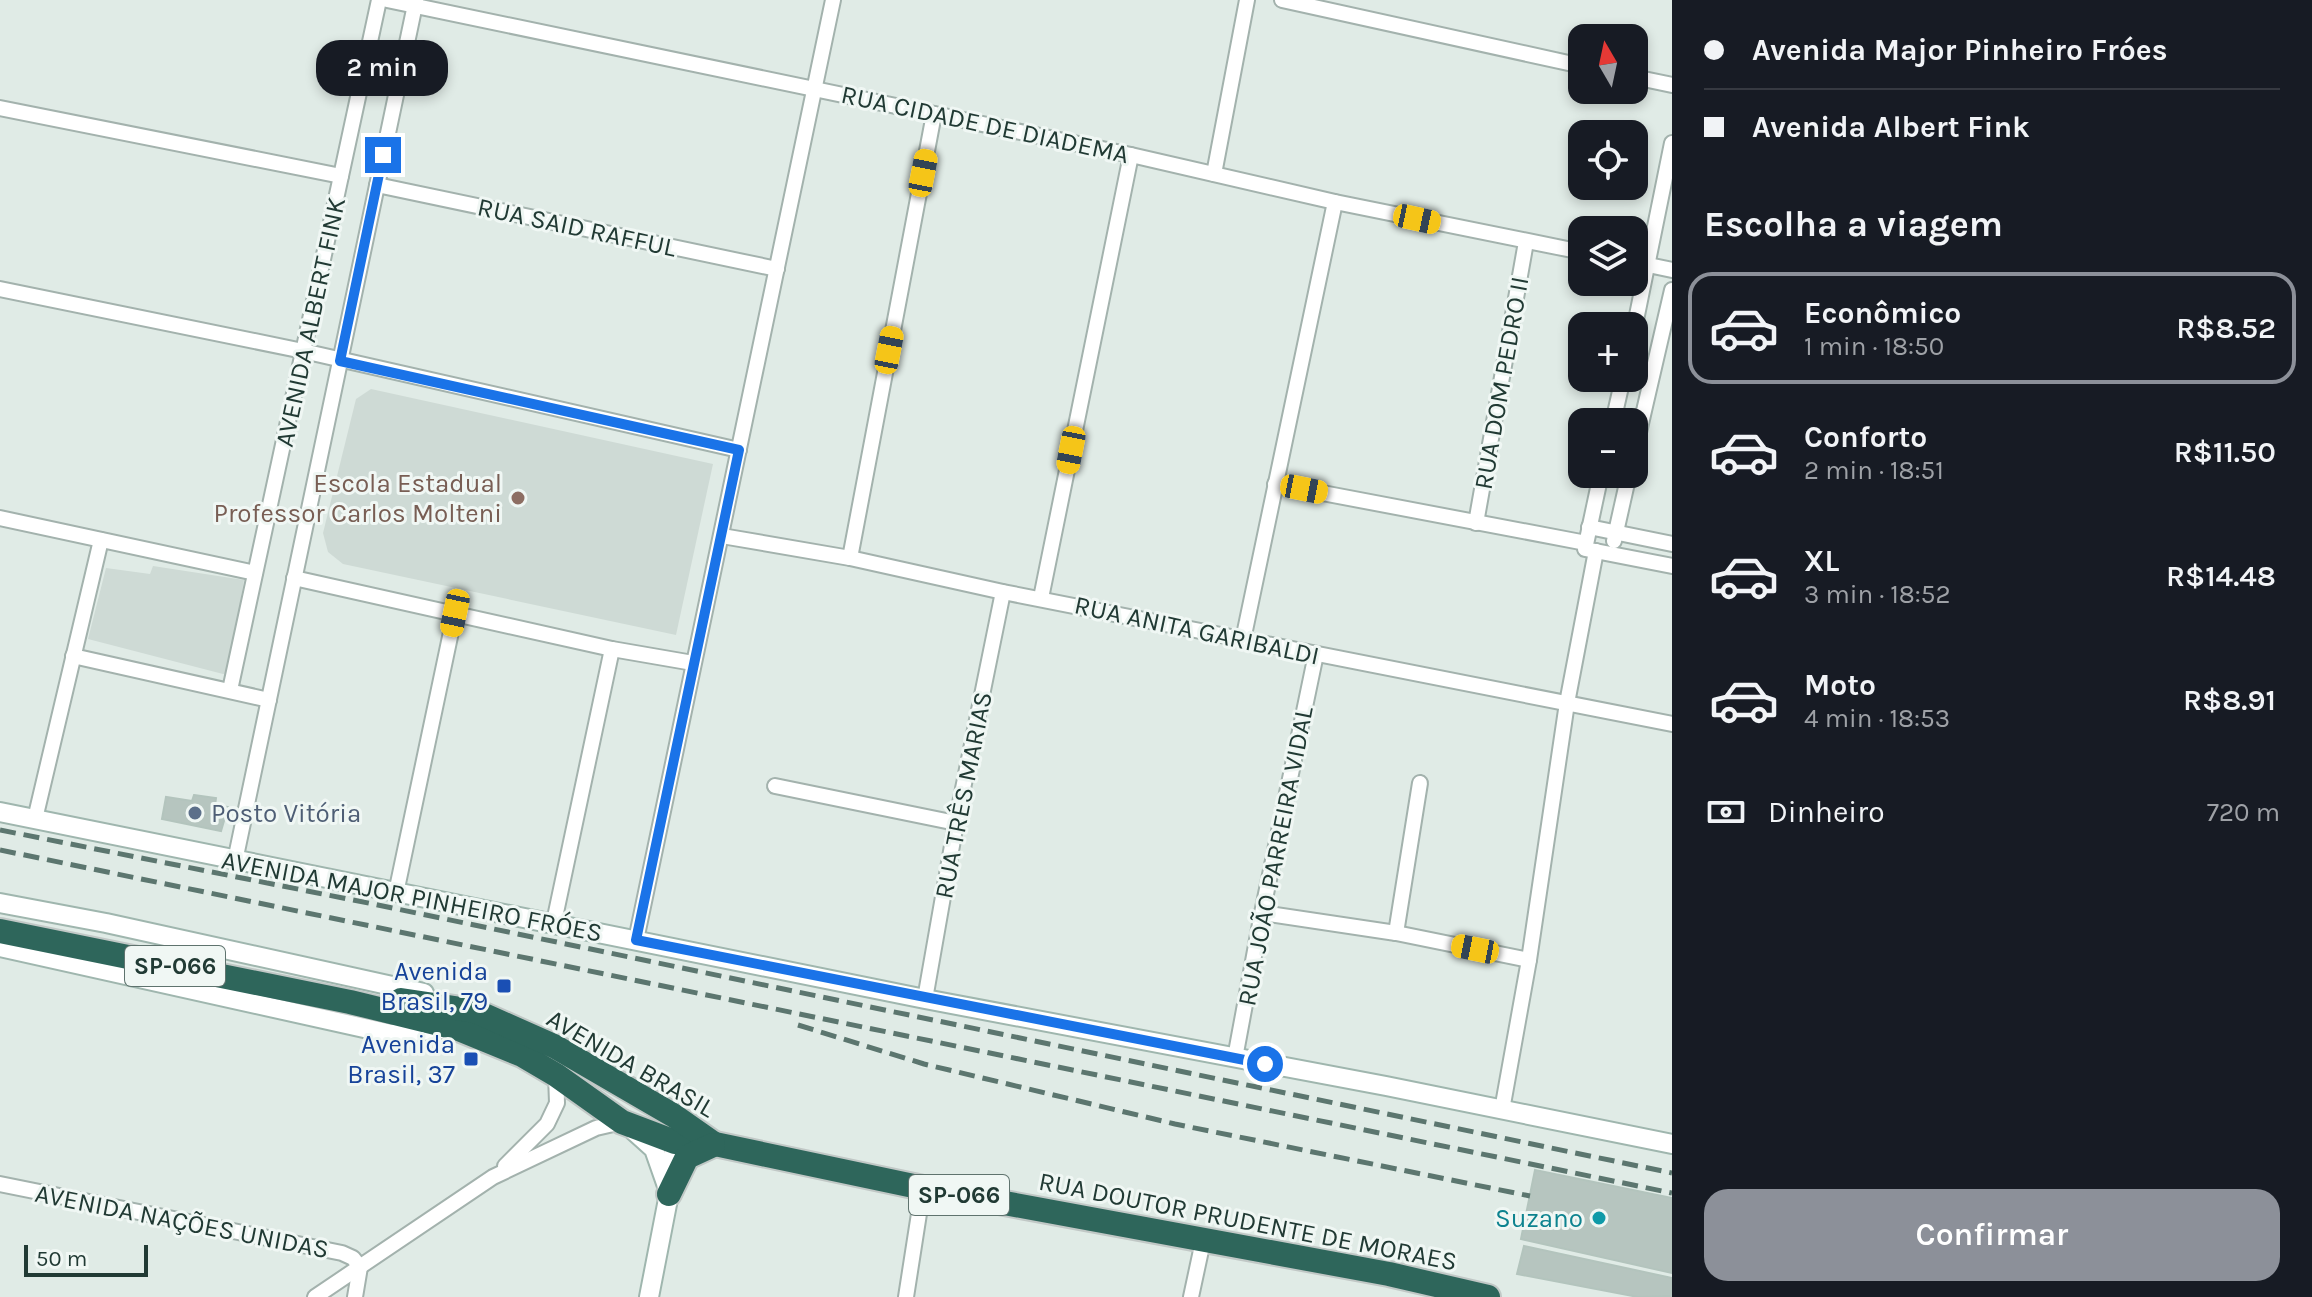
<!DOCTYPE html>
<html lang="pt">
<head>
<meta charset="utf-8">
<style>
	:root { --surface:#171b24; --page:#242831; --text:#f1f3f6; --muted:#9ea1a6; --line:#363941; --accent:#8c9099 }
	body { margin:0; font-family:Karla,sans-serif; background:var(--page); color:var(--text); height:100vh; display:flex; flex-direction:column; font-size:30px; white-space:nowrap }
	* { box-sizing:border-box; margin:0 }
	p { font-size:26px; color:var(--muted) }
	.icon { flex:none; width:44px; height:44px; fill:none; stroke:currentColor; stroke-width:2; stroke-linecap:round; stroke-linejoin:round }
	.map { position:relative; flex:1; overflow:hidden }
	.drawer { display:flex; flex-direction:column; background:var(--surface); width:640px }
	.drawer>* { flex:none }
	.hud { display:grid; align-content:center; height:176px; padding:0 32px; background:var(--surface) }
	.needle { width:52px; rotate:351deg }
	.tools { position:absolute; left:1568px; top:24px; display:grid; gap:16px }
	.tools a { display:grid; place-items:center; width:80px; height:80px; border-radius:16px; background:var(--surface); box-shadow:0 4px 12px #0003; font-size:40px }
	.scale { position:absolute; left:24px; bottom:20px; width:124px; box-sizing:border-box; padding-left:8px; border:4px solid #213a34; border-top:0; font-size:22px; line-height:28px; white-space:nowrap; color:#213a34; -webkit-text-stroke:6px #f0f7f4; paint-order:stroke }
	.end { position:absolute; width:36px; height:36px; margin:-18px; border:10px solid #1a73e8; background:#fff; box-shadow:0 0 0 4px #fff }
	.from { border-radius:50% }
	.bubble { position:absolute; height:56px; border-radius:24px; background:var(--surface); box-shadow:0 4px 12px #0003; font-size:26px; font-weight:600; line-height:56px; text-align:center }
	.car { position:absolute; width:24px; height:48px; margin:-24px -12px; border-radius:10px; box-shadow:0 0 6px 2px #0007; background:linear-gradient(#f5c518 24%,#345 0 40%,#f5c518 0 76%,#345 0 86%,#f5c518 0) }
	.hud b { display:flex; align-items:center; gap:28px; height:76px; font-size:30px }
	.hud b+b { border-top:2px solid var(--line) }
	.hud i { width:20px; height:20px; background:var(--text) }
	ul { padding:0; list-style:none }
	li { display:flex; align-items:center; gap:24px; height:112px; margin:0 16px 12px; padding:0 16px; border:4px solid transparent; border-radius:24px }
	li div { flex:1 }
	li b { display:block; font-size:30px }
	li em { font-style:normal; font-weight:600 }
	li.current { border-color:var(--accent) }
	li>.icon { width:72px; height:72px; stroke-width:1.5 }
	h2 { padding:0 32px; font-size:36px; line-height:96px }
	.pay { display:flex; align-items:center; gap:20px; height:88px; padding:0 32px; font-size:30px }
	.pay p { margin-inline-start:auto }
	.cta { display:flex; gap:16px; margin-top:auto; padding:16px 32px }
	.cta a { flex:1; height:92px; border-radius:24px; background:var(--accent); color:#fff; font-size:32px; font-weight:600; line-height:92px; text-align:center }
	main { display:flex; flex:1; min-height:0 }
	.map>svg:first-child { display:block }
	.built { fill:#cedad5 }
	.building { fill:#b6c5bf; stroke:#b3c4bd; stroke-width:2 }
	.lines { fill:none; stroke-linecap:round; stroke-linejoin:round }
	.street-casing { stroke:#a3b2ad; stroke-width:18 }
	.secondary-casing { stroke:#9fb6ae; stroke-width:22 }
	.highway-casing { stroke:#c1c8c6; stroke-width:28 }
	.street { stroke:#fff; stroke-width:14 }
	.secondary { stroke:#fff; stroke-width:18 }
	.highway { stroke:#2e665b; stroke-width:24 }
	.rail { stroke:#5c766f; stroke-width:5; stroke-dasharray:16 8; stroke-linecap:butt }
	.route { stroke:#1a73e8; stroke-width:10 }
	.education-dot { fill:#8d6e63; stroke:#f0f7f4; stroke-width:3 }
	.service-dot { fill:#5c6f8a; stroke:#f0f7f4; stroke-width:3 }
	.transit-dot { fill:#1a4fb4; stroke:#f0f7f4; stroke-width:3 }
	.culture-dot { fill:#0f9aa8; stroke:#f0f7f4; stroke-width:3 }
	.labels { text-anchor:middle; stroke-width:6; stroke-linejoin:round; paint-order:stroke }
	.shield { fill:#f0f7f4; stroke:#5f736e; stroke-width:2 }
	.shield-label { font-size:24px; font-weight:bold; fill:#213a34 }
	.street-label { font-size:26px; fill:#213a34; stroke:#f0f7f4 }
	.education-label { font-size:26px; fill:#785e54; stroke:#f0f7f4; text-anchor:end }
	.service-label { font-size:26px; fill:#4e5e75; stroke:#f0f7f4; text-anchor:start }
	.transit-label { font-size:26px; fill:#164399; stroke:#f0f7f4; text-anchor:end }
	.culture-label { font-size:26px; fill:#0d838f; stroke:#f0f7f4; text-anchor:end }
</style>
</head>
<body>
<main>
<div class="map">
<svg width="1672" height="1297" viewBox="0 0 1672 1297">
	<rect width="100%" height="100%" fill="#e0ebe6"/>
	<g class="built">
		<path d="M371 389 713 464 676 635 343 564 328 552 323 533 356 399Z"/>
		<path d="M153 566 244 580 228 673 223 674 88 639 106 568 150 574Z"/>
	</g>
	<g class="building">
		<path d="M194 795 216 798 215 805 228 807 221 831 162 819 166 797 192 801Z"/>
		<path d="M1535 1170 1672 1198V1273L1521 1239Z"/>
		<path d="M1524 1246 1672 1278V1296L1638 1297 1517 1274Z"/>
	</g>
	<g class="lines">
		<defs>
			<g id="street">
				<path d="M387 0 1131 155 1335 202 1582 252"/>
				<path d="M1282 0 1582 66"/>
				<path d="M1634 77 1672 85"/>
				<path d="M0 108 341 176"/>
				<path d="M1214 174 1247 0"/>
				<path d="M377 185 777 269"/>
				<path d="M1634 262 1672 270"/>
				<path d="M0 289 303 351 739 450"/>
				<path d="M1634 330 1672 143"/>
				<path d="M1613 422 1623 378"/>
				<path d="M1634 454 1672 290"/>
				<path d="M1601 474 1585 549 1672 566"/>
				<path d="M1275 484 1586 543"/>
				<path d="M0 518 255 573"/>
				<path d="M1476 523 1526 242"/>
				<path d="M1589 527 1672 544"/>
				<path d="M722 536 850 558 1003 592 1672 724"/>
				<path d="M1614 541 1629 474"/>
				<path d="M850 558 934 114"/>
				<path d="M294 578 612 649 693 663"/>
				<path d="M1041 598 1131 155"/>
				<path d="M1243 640 1335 202"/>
				<path d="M73 656 269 700"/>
				<path d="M230 690 379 0"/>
				<path d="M775 786 956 823"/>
				<path d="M35 819 101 540"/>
				<path d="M235 861 416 0"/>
				<path d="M396 893 455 613"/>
				<path d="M1262 913 1396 933 1529 960"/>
				<path d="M554 922 612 649"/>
				<path d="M1396 933 1420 783"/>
				<path d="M636 940 833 0"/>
				<path d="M925 999 956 823 1003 592"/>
				<path d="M1235 1058 1262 913 1316 654"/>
				<path d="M1502 1110 1529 960 1567 703 1596 551"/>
				<path d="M505 1166 547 1124 557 1103 556 1075"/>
				<path d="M0 1184 342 1253 353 1258 360 1267 355 1297"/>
				<path d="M315 1297 493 1177 596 1128 622 1122"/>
				<path d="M906 1297 923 1188"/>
				<path d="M1191 1297 1203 1241"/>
			</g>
			<g id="secondary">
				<path d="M0 812 925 999 1386 1086 1672 1144"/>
				<path d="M0 903 106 923 424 993"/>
				<path d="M0 947 391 1034 443 1029"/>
				<path d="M634 1131 654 1149 667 1186"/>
				<path d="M649 1297 669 1194 675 1142"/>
			</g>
			<g id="highway">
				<path d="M0 931 350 1002 456 1028 522 1055 556 1075 622 1122 675 1142 715 1144 923 1188 1389 1274 1488 1297"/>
				<path d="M401 1000 475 1011 556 1047 673 1115 713 1143"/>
				<path d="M669 1194 687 1157 713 1145"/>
			</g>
		</defs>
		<use href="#street" class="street-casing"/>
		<use href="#secondary" class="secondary-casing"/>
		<use href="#highway" class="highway-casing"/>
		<use href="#street" class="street"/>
		<use href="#secondary" class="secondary"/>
		<use href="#highway" class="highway"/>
		<g class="rail">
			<path d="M0 830 373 904 1672 1173"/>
			<path d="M0 850 1672 1193"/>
			<path d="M798 1025 924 1064 1175 1124 1530 1196"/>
		</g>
	</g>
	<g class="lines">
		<path class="route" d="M383 155 340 361 739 450 636 940 1265 1064"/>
	</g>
	<circle class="education-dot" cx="518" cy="498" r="8"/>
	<circle class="service-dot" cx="195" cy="813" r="8"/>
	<g class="transit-dot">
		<rect x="496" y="978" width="16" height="16" rx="4"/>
		<rect x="463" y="1051" width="16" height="16" rx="4"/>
	</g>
	<circle class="culture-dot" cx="1599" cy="1218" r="8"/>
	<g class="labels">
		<g class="shield">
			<rect x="125" y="946" width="100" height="40" rx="6"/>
			<rect x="909" y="1175" width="100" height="40" rx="6"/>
		</g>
		<g class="shield-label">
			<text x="175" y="974">SP-066</text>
			<text x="959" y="1203">SP-066</text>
		</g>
		<g class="street-label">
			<text transform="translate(985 124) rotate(12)" y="9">RUA CIDADE DE DIADEMA</text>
			<text transform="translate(577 227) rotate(12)" y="9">RUA SAID RAFFUL</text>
			<text transform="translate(310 322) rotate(-78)" y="9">AVENIDA ALBERT FINK</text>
			<text transform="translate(1501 383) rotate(-80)" y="9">RUA DOM PEDRO II</text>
			<text transform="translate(1197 630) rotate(12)" y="9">RUA ANITA GARIBALDI</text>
			<text transform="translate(963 795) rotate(-79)" y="9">RUA TRÊS MARIAS</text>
			<text transform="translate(1275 856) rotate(-79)" y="9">RUA JOÃO PARREIRA VIDAL</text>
			<text transform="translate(412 896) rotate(11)" y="9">AVENIDA MAJOR PINHEIRO FRÓES</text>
			<text transform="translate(631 1063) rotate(30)" y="9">AVENIDA BRASIL</text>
			<text transform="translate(182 1221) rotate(11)" y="9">AVENIDA NAÇÕES UNIDAS</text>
			<text transform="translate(1248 1221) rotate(11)" y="9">RUA DOUTOR PRUDENTE DE MORAES</text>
		</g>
		<g class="education-label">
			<text x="502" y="492">Escola Estadual<tspan x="502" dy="30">Professor Carlos Molteni</tspan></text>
		</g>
		<g class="service-label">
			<text x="211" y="822">Posto Vitória</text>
		</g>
		<g class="transit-label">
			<text x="488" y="980">Avenida<tspan x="488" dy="30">Brasil, 79</tspan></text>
			<text x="455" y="1053">Avenida<tspan x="455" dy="30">Brasil, 37</tspan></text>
		</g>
		<g class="culture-label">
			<text x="1583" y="1227">Suzano</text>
		</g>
	</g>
</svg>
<div class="tools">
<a><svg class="needle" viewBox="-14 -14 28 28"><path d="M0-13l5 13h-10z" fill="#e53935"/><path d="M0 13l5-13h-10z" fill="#9ea1a6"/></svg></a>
<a><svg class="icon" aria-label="locate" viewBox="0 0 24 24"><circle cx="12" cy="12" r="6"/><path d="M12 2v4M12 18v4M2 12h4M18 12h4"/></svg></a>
<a><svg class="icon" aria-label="layers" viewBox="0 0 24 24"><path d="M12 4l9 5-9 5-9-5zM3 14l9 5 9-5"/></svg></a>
<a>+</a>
<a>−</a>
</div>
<div class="scale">50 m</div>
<i class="end from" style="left:1265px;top:1064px"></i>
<i class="end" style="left:383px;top:155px"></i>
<div class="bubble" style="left:316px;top:40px;width:132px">2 min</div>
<i class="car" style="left:923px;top:173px;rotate:11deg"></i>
<i class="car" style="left:1417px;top:219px;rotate:102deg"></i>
<i class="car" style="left:889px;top:350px;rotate:11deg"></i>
<i class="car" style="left:1071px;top:450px;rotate:191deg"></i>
<i class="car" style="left:1304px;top:489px;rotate:101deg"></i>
<i class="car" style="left:455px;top:613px;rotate:192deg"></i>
<i class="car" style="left:1475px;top:949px;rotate:281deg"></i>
</div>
<section class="drawer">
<div class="hud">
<b><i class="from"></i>Avenida Major Pinheiro Fróes</b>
<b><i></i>Avenida Albert Fink</b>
</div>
<h2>Escolha a viagem</h2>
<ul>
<li class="current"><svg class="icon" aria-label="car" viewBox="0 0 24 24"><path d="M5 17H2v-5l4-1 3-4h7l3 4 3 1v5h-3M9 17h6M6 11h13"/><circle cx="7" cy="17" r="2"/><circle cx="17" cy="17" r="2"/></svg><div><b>Econômico</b><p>1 min · 18:50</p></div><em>R$8.52</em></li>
<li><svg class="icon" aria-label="car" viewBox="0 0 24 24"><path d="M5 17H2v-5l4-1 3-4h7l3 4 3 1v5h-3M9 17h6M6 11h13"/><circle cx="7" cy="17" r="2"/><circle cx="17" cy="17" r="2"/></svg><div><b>Conforto</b><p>2 min · 18:51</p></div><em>R$11.50</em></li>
<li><svg class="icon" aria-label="car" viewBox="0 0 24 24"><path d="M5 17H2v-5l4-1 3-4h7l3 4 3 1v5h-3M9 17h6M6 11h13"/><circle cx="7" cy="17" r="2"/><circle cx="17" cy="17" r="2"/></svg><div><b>XL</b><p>3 min · 18:52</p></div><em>R$14.48</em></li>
<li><svg class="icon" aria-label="car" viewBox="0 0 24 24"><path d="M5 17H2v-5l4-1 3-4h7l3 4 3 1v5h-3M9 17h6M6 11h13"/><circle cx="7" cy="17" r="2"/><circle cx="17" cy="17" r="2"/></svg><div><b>Moto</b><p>4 min · 18:53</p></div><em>R$8.91</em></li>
</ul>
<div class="pay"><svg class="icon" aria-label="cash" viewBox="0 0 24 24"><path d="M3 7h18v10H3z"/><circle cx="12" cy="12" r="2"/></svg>Dinheiro<p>720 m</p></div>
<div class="cta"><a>Confirmar</a></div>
</section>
</main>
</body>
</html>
